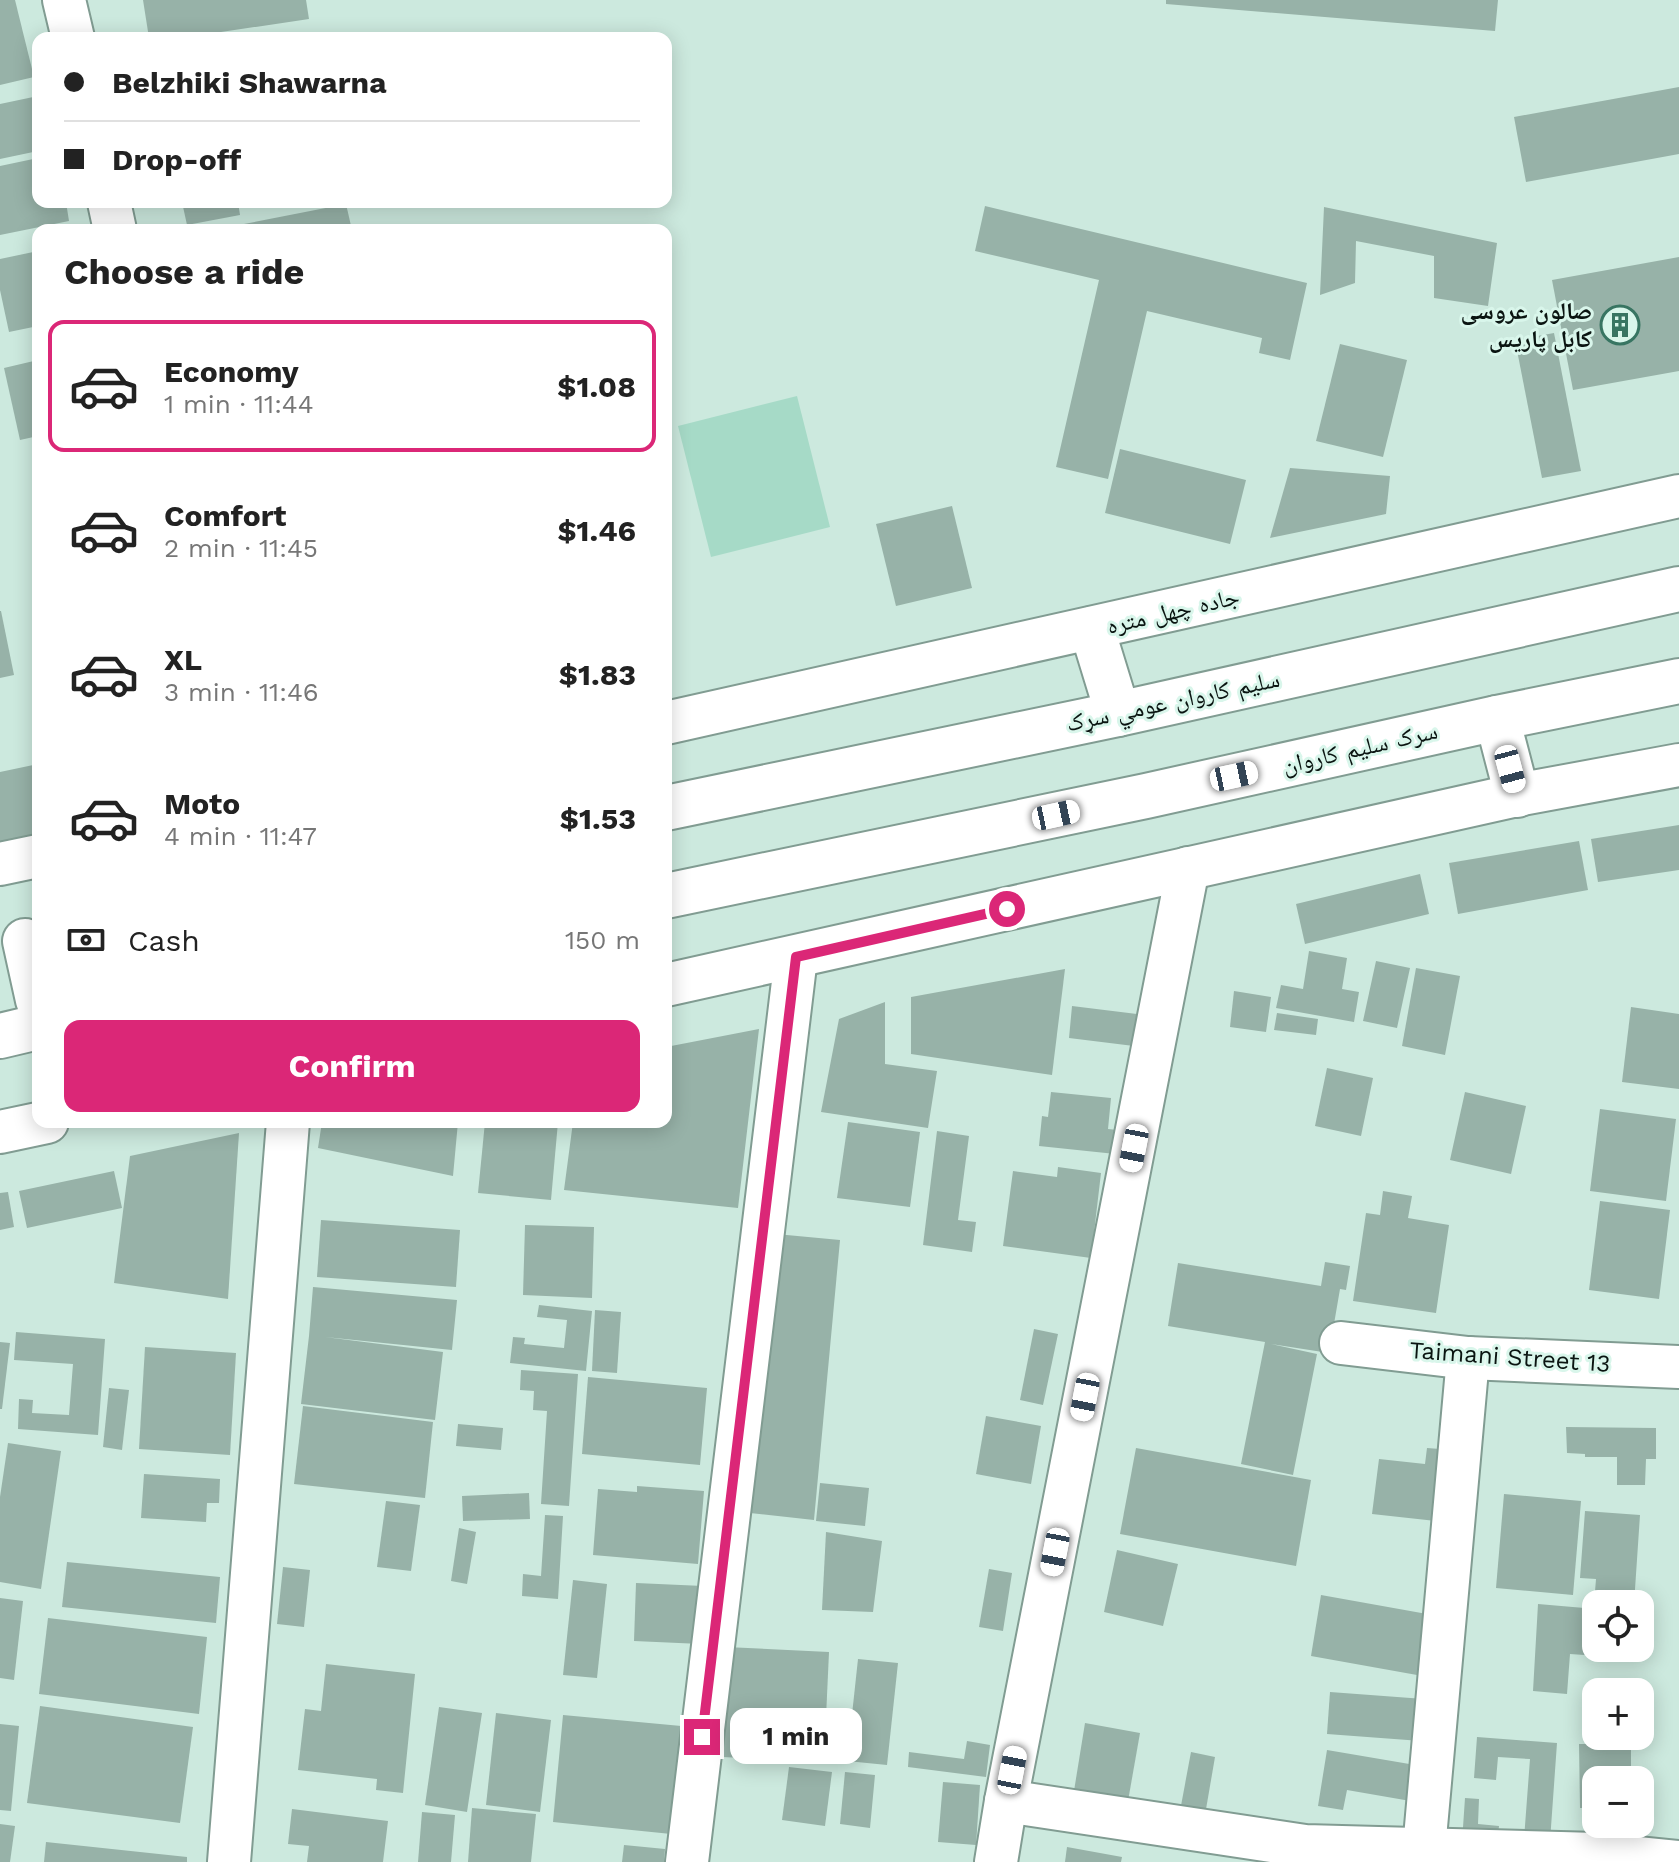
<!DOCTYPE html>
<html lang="en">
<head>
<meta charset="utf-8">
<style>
	:root { --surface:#fff; --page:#f6f6f6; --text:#222; --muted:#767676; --line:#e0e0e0; --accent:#db2777 }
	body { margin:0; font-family:"Work Sans","Noto Naskh Arabic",sans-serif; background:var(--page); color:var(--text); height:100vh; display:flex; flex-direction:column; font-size:30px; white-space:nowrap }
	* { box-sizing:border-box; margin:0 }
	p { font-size:26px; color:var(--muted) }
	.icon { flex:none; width:44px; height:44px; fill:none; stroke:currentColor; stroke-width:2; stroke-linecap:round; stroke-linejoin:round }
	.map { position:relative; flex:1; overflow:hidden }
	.drawer { position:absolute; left:32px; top:224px; width:640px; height:904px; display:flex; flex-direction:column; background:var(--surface); border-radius:16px; box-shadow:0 4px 20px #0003 }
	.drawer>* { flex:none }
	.top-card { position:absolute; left:32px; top:32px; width:640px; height:176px; border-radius:16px; box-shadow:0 4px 20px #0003; display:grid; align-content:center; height:176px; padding:0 32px; background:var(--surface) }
	.tools { position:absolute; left:1582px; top:1590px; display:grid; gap:16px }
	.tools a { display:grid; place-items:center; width:72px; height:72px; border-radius:16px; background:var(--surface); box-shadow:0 4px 20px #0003; font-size:40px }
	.end { position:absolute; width:36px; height:36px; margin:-18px; border:10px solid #db2777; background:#fff; box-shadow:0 0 0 4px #fff }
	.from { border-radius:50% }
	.bubble { position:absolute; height:56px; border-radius:16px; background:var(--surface); box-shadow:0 4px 20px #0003; font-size:26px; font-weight:700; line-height:56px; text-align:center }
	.car { position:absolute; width:24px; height:48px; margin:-24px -12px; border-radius:10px; box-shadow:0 0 6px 2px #0007; background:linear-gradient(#fff 24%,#345 0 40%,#fff 0 76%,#345 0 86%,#fff 0) }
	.top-card b { display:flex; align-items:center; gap:28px; height:76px; font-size:30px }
	.top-card b+b { border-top:2px solid var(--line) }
	.top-card i { width:20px; height:20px; background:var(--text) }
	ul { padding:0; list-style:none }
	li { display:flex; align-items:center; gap:24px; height:132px; margin:0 16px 12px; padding:0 16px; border:4px solid transparent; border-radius:16px }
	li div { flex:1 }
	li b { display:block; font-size:30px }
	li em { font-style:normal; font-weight:700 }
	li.active { border-color:var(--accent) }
	li>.icon { width:72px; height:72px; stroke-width:1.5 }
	h2 { padding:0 32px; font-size:36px; line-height:96px }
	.pay { display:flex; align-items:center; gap:20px; height:88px; padding:0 32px; font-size:30px }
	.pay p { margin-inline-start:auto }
	.button { display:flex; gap:16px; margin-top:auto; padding:16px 32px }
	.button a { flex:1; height:92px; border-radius:16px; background:var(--accent); color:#fff; font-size:32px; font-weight:700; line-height:92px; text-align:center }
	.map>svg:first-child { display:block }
	.green { fill:#a6dac7 }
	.building { fill:#97b2a8 }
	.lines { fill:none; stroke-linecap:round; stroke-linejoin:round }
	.minor-casing { stroke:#819c92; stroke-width:46 }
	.major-casing { stroke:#819c92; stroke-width:48 }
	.minor { stroke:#fff; stroke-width:42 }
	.major { stroke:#fff; stroke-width:44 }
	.route { stroke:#db2777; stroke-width:10 }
	.labels { text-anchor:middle; stroke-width:6; stroke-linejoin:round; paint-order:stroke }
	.poi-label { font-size:24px; font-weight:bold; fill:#0a1411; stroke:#d9f6eb; text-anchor:end }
	.street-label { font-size:24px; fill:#0a1411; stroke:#d9f6eb }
</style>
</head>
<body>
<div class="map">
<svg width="1679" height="1862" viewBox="0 0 1679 1862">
	<rect width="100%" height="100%" fill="#cce9de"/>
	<path class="green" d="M797 396 830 527 711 557 678 426Z"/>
	<g class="building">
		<path d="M0 0H15L34 77 0 85Z"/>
		<path d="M143 0H306L309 19 181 38H149Z"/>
		<path d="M1166 0H1498L1495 31 1166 4Z"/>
		<path d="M1679 87V154L1526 182 1514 117Z"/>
		<path d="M38 96V151L0 159V104Z"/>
		<path d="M38 158V202H66L69 221 0 235V166Z"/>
		<path d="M182 202H238L240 215 187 225Z"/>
		<path d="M346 204 352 230H246L244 224Z"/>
		<path d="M985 206 1307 283 1290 360 1259 353 1262 338 1147 311 1108 479 1056 467 1099 280 975 251Z"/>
		<path d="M1324 207 1497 243 1488 306 1434 298V256L1356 241 1355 283 1320 295Z"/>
		<path d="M38 251V326L9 332 0 290V259Z"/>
		<path d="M1679 257V371L1573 390 1552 280Z"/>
		<path d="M1554 333 1581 471 1542 478 1515 340Z"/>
		<path d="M1340 344 1407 360 1383 457 1316 441Z"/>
		<path d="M38 360V436L20 440 4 368Z"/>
		<path d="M1120 449 1246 480 1230 544 1105 513Z"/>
		<path d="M1290 468 1390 476 1386 514 1270 538Z"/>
		<path d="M952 506 972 588 896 606 876 524Z"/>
		<path d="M0 611H1L14 675 0 678Z"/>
		<path d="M38 764V844L0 852V772Z"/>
		<path d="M1679 825V870L1598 882 1591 839Z"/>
		<path d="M1579 841 1588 890 1458 914 1449 863Z"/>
		<path d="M1420 874 1429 914 1305 944 1296 904Z"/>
		<path d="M1309 951 1347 958 1342 989 1359 992 1354 1022 1276 1008 1281 985 1303 989Z"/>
		<path d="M1376 961 1410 968 1397 1028 1363 1021Z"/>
		<path d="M1416 968 1460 976 1445 1055 1402 1046Z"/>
		<path d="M1065 969 1052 1075 911 1054V997Z"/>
		<path d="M1234 991 1271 997 1266 1032 1230 1027Z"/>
		<path d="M885 1002V1064L937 1071 928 1128 821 1112 839 1019Z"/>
		<path d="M1072 1006 1145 1015 1142 1047 1069 1038Z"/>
		<path d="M1631 1007 1679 1014V1089L1622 1082Z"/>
		<path d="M1277 1013 1318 1019 1316 1035 1274 1030Z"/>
		<path d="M759 1029 738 1208 564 1190 573 1122H666V1047Z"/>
		<path d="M1327 1068 1373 1078 1361 1136 1315 1126Z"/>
		<path d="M1051 1092 1111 1098 1108 1129 1127 1131 1125 1155 1039 1146 1042 1116 1048 1117Z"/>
		<path d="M1465 1092 1526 1106 1511 1174 1450 1160Z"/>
		<path d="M1600 1109 1676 1119 1666 1201 1590 1191Z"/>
		<path d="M322 1122H458L453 1176 318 1148Z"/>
		<path d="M485 1122H558L551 1200 478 1193Z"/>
		<path d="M848 1122 920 1132 910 1207 837 1198Z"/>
		<path d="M937 1131 969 1136 958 1220 976 1222 972 1252 923 1245Z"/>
		<path d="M239 1133 228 1299 114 1283 130 1156Z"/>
		<path d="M1058 1167 1101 1173 1091 1258 1003 1246 1013 1171 1057 1177Z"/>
		<path d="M114 1171 122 1208 27 1228 19 1191Z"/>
		<path d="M1383 1191 1412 1196 1408 1218 1449 1225 1436 1313 1353 1301 1366 1213 1380 1215Z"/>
		<path d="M8 1192 14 1227 0 1230V1193Z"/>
		<path d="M1600 1201 1670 1210 1659 1299 1589 1290Z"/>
		<path d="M321 1220 460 1230 456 1287 317 1277Z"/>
		<path d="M525 1225 594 1227 592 1298 523 1295Z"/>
		<path d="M776 1234 840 1240 814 1520 750 1513Z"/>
		<path d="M1325 1262 1350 1266 1346 1290 1340 1289 1329 1353 1271 1344 1317 1354 1293 1475 1241 1464 1265 1342 1168 1326 1178 1263 1321 1286Z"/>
		<path d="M313 1287 457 1300 452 1350 325 1337 443 1352 435 1420 301 1404 309 1336Z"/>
		<path d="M539 1305 592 1311 586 1371 510 1363 513 1337 525 1338 524 1344 564 1348 567 1320 537 1317Z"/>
		<path d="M595 1310 621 1312 617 1373 592 1371Z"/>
		<path d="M1034 1329 1058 1334 1043 1405 1020 1400Z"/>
		<path d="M16 1332 105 1339 98 1435 18 1429 19 1399 33 1400 32 1413 69 1415 73 1364 14 1360Z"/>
		<path d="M0 1342 10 1343 2 1409H0Z"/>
		<path d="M145 1347 236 1353 230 1455 139 1449Z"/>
		<path d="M521 1370 578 1374 569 1506 541 1504 547 1411 533 1410 534 1391 520 1390Z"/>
		<path d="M588 1377 707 1388 700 1465 582 1454Z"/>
		<path d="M109 1388 129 1390 122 1450 103 1447Z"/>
		<path d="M303 1406 433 1422 425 1498 294 1484Z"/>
		<path d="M986 1416 1041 1426 1031 1484 976 1474Z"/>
		<path d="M458 1424 503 1428 501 1450 456 1446Z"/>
		<path d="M1566 1427 1656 1428V1459H1646L1645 1485H1617V1457H1585V1454L1567 1453Z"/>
		<path d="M8 1443 61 1451 41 1589 0 1582V1497Z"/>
		<path d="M1136 1448 1311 1480 1296 1566 1120 1534Z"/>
		<path d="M1427 1448 1453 1450 1445 1522 1372 1514 1379 1459 1425 1464Z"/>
		<path d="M144 1474 220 1479 219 1503H207L206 1522 141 1518Z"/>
		<path d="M820 1483 869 1488 865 1526 816 1521Z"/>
		<path d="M637 1486 704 1491 698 1564 593 1555 598 1489 637 1492Z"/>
		<path d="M529 1493 530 1519 463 1521 462 1496Z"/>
		<path d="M1504 1494 1581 1501 1573 1595 1496 1588Z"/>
		<path d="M386 1501 420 1505 411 1571 377 1567Z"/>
		<path d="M1585 1511 1640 1515 1634 1604H1594L1596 1579 1580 1578Z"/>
		<path d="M545 1515 563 1516 558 1599 522 1596 523 1574 541 1576Z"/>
		<path d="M459 1528 476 1532 467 1584 451 1581Z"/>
		<path d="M826 1532 882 1541 873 1612 822 1610Z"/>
		<path d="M1117 1550 1178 1564 1163 1626 1104 1612Z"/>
		<path d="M67 1562 220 1577 216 1623 62 1607Z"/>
		<path d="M283 1567 310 1570 304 1627 277 1624Z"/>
		<path d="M989 1569 1012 1573 1003 1631 979 1627Z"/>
		<path d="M573 1580 607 1584 597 1678 563 1675Z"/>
		<path d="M636 1583 703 1586 701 1644 634 1641Z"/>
		<path d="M1321 1595 1427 1614 1417 1675 1311 1656Z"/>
		<path d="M0 1598 23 1601 14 1680 0 1678Z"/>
		<path d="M1538 1604 1596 1609V1648H1640V1633H1644L1642 1659 1570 1654 1567 1694 1533 1691Z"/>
		<path d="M48 1618 207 1637 199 1714 39 1694Z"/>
		<path d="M726 1647 829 1652 824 1761 721 1757Z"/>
		<path d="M858 1659 898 1663 887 1765 847 1761Z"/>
		<path d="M326 1664 415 1674 403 1793 376 1790 377 1779 298 1770 305 1709 321 1711Z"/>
		<path d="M1330 1692 1424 1699 1421 1741 1327 1734Z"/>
		<path d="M40 1706 193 1727 180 1823 27 1803Z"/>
		<path d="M439 1707 482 1713 467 1812 425 1805Z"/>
		<path d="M496 1713 551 1720 540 1812 486 1805Z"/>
		<path d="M563 1715 692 1727 681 1835 553 1822Z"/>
		<path d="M1085 1723 1140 1733 1128 1801 1074 1791Z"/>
		<path d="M0 1724 19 1726 11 1811 0 1810Z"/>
		<path d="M1477 1737 1557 1743 1550 1841 1524 1839 1530 1759 1498 1757 1496 1780 1474 1778Z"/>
		<path d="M967 1741 990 1745 986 1777 908 1767 909 1752 964 1759Z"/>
		<path d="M1579 1744H1631V1780H1596V1808H1580Z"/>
		<path d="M1327 1750 1427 1767 1422 1803 1347 1790 1343 1810 1318 1806Z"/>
		<path d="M1191 1752 1215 1757 1205 1815 1180 1811Z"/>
		<path d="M789 1767 832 1772 825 1826 782 1820Z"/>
		<path d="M845 1772 875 1775 870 1828 840 1824Z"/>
		<path d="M943 1782 980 1785 976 1845 938 1842Z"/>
		<path d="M1465 1798 1479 1799 1478 1824 1499 1826 1497 1844 1462 1842Z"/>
		<path d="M472 1808 536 1814 531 1862H468Z"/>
		<path d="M292 1809 388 1821 383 1862H307L309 1846 288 1844Z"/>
		<path d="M422 1812 455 1815 451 1862H418Z"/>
		<path d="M0 1824 15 1826 10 1862H0Z"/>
		<path d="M46 1842 187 1857V1862H44Z"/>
		<path d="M624 1845 665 1849 664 1862H622Z"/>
		<path d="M1067 1847 1122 1857 1121 1862H1065Z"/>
	</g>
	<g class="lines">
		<defs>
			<g id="minor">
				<path d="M64 0 73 38"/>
				<path d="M109 202 115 230"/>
				<path d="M666 723 1679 496"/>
				<path d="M0 864 38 856"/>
				<path d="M666 985 1517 795 1679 765"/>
				<path d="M0 1132 47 1122"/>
				<path d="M1341 1343 1468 1358 1679 1367"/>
				<path d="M1006 1801 1305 1846 1597 1854 1678 1862"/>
				<path d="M1424 1849 1468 1358"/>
				<path d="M229 1862 288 1122"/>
				<path d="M687 1862 796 957"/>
				<path d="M996 1862 1006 1801 1188 868"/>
			</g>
			<g id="major">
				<path d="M1092 629 1118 714"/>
				<path d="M1497 718 1517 795"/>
				<path d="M666 808 1118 714 1679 589"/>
				<path d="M666 896 1146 796 1497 718 1679 681"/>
				<path d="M25 941 38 1000"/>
				<path d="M0 1036 38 1027"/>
			</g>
		</defs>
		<use href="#minor" class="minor-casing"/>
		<use href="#major" class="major-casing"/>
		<use href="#minor" class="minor"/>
		<use href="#major" class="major"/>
	</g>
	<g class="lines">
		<path class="route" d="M702 1737 796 957 1007 909"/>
	</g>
	<defs>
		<symbol id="building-ring" viewBox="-11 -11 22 22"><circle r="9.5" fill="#d9f6eb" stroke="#387562" stroke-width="1.5"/><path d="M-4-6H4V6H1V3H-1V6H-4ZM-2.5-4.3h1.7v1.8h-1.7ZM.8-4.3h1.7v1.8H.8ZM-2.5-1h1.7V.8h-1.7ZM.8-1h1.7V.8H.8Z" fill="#387562"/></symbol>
	</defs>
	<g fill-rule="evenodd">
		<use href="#building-ring" x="1598" y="303" width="44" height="44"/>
	</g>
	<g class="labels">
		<g class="poi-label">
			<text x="1592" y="319">صالون عروسی<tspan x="1592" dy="28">کابل پاریس</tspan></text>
		</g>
		<g class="street-label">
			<text transform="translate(1173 611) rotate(-13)" y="8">جاده چهل متره</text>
			<text transform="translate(1173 701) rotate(-12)" y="8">سلیم کاروان عومي سړک</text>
			<text transform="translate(1360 748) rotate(-13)" y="8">سرک سلیم کاروان</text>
			<text transform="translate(1510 1357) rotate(4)" y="8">Taimani Street 13</text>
		</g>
	</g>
</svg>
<div class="tools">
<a><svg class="icon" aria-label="locate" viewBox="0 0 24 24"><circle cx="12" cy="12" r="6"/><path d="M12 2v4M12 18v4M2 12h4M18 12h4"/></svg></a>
<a>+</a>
<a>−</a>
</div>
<i class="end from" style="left:1007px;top:909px"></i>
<i class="end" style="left:702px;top:1737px"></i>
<div class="bubble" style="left:730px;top:1708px;width:132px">1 min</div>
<i class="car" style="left:1510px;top:769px;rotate:165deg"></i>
<i class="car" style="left:1234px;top:776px;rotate:78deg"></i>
<i class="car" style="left:1056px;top:815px;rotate:78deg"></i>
<i class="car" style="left:1134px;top:1148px;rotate:191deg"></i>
<i class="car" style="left:1085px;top:1397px;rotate:191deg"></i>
<i class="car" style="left:1055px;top:1552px;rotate:191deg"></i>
<i class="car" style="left:1012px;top:1770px;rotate:11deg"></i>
<div class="top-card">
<b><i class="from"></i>Belzhiki Shawarna</b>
<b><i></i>Drop-off</b>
</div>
<section class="drawer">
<h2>Choose a ride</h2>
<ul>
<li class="active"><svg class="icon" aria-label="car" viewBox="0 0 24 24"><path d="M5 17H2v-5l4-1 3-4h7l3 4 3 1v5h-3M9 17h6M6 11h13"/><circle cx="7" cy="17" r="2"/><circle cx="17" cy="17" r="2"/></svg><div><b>Economy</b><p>1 min · 11:44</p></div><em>$1.08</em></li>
<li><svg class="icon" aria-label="car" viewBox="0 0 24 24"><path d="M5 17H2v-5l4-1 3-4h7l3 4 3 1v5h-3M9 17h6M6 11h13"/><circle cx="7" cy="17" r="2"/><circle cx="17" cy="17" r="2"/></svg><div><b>Comfort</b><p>2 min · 11:45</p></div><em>$1.46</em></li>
<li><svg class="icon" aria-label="car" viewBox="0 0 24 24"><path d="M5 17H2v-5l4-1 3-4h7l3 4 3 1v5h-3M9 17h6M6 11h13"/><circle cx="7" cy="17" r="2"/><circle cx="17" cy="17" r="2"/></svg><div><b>XL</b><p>3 min · 11:46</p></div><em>$1.83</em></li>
<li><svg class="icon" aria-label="car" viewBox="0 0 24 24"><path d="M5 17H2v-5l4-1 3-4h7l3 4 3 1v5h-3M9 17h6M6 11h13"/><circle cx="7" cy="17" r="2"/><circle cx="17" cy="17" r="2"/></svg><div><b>Moto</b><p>4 min · 11:47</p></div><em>$1.53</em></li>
</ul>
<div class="pay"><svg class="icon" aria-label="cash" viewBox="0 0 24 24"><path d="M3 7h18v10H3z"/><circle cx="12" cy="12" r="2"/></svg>Cash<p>150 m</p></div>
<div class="button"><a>Confirm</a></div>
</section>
</div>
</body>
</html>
